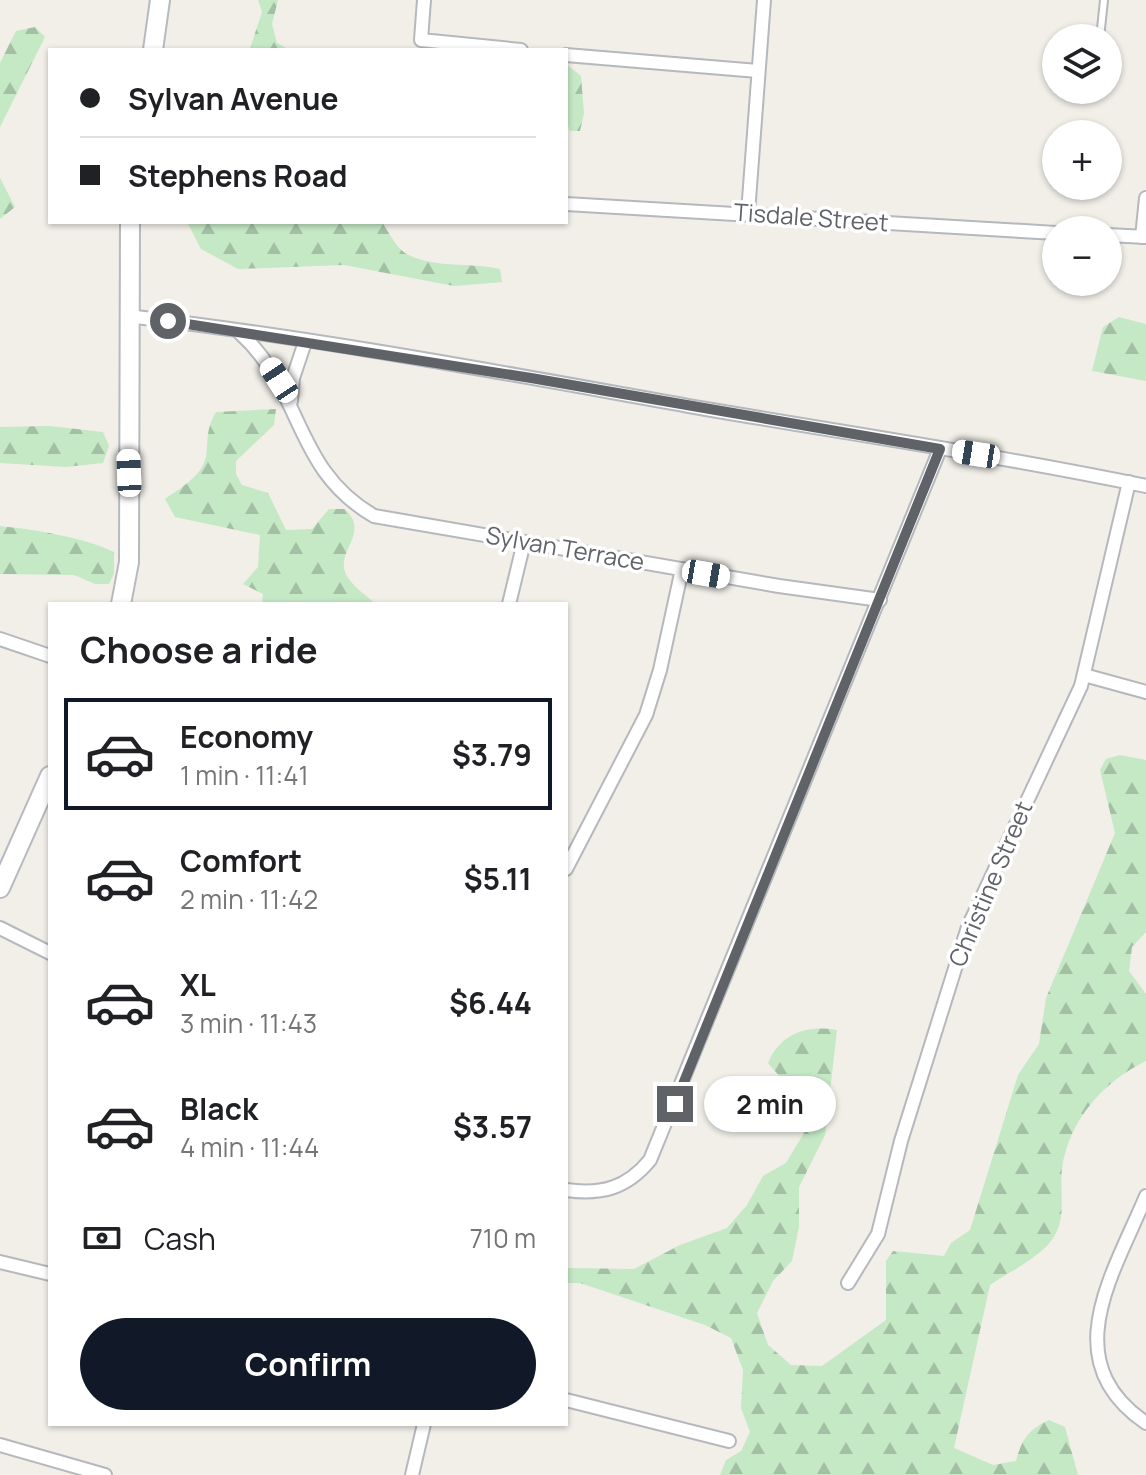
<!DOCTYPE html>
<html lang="en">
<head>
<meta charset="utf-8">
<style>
	:root { --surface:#fff; --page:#f2f2f2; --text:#202124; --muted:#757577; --line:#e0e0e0; --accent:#111827 }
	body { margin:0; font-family:Manrope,sans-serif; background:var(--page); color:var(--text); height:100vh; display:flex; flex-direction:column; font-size:30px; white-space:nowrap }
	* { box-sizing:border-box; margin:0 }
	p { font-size:26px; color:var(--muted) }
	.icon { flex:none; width:44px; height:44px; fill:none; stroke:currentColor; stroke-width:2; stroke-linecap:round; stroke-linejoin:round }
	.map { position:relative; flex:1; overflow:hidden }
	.drawer { position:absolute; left:48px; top:602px; width:520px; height:824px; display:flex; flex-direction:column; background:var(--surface); border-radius:0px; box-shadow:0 2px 6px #0004 }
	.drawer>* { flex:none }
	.hud { position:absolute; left:48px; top:48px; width:520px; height:176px; border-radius:0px; box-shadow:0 2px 6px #0004; display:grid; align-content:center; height:176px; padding:0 32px; background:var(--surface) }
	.fabs { position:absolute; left:1042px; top:24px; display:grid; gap:16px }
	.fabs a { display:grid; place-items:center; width:80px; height:80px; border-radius:50%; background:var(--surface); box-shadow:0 2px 6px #0004; font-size:40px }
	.end { position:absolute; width:36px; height:36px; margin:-18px; border:10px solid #5f6368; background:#fff; box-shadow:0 0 0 4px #fff }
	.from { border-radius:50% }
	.bubble { position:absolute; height:56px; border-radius:28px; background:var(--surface); box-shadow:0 2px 6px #0004; font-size:26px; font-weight:700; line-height:56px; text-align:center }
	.car { position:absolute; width:24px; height:48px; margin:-24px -12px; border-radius:10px; box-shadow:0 0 6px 2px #0007; background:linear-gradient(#fff 24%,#345 0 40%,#fff 0 76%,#345 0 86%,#fff 0) }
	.hud b { display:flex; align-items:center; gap:28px; height:76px; font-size:30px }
	.hud b+b { border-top:2px solid var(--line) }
	.hud i { width:20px; height:20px; background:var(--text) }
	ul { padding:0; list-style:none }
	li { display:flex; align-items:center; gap:24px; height:112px; margin:0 16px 12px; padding:0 16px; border:4px solid transparent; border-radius:0px }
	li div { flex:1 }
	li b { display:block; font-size:30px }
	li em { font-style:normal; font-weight:700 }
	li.on { border-color:var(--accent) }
	li>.icon { width:72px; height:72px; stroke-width:1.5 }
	h2 { padding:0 32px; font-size:36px; line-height:96px }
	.pay { display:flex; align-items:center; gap:20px; height:88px; padding:0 32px; font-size:30px }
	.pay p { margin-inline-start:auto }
	.action { display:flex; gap:16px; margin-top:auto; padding:16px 32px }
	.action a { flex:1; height:92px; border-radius:48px; background:var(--accent); color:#fff; font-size:32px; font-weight:700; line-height:92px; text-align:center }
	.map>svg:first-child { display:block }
	.forest { fill:url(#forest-firs) }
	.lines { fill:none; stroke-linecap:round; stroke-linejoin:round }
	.lane-casing { stroke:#b5b8bc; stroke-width:10 }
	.street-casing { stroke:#b5b8bc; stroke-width:16 }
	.secondary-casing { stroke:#b6babf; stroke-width:22 }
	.lane { stroke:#fff; stroke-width:6 }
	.street { stroke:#fff; stroke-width:12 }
	.secondary { stroke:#fff; stroke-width:18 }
	.route { stroke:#5f6368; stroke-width:10 }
	.labels { text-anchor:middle; stroke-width:7; stroke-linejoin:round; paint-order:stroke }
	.street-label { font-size:24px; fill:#5f6368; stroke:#fff }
</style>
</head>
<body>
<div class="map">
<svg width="1146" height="1475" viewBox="0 0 1146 1475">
	<defs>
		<pattern id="forest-firs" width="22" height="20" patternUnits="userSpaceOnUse" patternTransform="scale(2)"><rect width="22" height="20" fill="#c5e8c5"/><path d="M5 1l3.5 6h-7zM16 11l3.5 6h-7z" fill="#a3c0a4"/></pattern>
	</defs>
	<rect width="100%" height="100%" fill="#f1efe8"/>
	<g class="forest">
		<path d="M258 0H278L272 24 277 43 290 50H246L250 48 262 12Z"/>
		<path d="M35 27 45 37 0 127V63L16 31Z"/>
		<path d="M566 64 581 76 584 113 580 131H570L566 121Z"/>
		<path d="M0 178 15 207 0 219Z"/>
		<path d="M187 222H382C388 231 396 247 405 253 432 269 470 262 500 269L502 282 454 286 344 265 238 269 201 249Z"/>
		<path d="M1119 317 1146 324V381L1092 371 1103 327Z"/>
		<path d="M276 409 274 425 236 461V474L242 485 268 493 286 530 312 529 329 509H345C372 535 331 552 348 578 355 588 368 597 376 604H262L263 594 243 584 258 567 260 535 175 517 165 499C179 489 202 476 206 457 209 437 205 432 216 412Z"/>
		<path d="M50 426 103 432 109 446 103 463 66 467 0 463V427Z"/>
		<path d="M0 526C31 529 87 538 114 552V574L109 584H95L74 575 0 574Z"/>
		<path d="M1120 755 1146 760V932L1132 947 1129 971 1146 994V1061C1104 1081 1068 1121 1062 1169 1059 1194 1068 1219 1051 1241 1037 1259 1009 1272 990 1285L954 1448 993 1465 1016 1461C1022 1439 1028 1430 1049 1420L1065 1427 1078 1475H720L726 1460 741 1451 750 1432 741 1408 743 1370 731 1338 705 1325 580 1283H566V1268L634 1269 680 1245 727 1228 747 1205 763 1176 786 1163 811 1121 810 1105 783 1093 781 1078 768 1063C781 1033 807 1025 837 1030L825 1135 799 1187V1227L792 1261 773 1281 757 1313 768 1345 791 1365 822 1366 886 1320V1261L893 1251 944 1256 951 1243 970 1230 1018 1075 1039 1044 1046 998 1115 833 1100 770 1106 759Z"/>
	</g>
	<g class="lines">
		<defs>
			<path id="lane" d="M1100 38 1104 0"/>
			<g id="street">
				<path d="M424 0 421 40 521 50"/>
				<path d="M566 55 758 71"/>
				<path d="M566 204 1056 233"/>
				<path d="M748 213 764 0"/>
				<path d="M1108 235 1146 237"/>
				<path d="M1142 237 1146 198"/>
				<path d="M127 316C321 338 514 375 706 409 853 434 1000 456 1146 486"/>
				<path d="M240 333C304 391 293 469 374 516L779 586 880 600"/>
				<path d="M291 401 293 378 305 342"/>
				<path d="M509 604 524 542"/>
				<path d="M0 639 50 656"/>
				<path d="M1084 675 1146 692"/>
				<path d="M566 869 646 715 660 670 682 569"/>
				<path d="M0 928 50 953"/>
				<path d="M566 1190C602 1195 627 1188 650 1160L940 449"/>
				<path d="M1146 1196C1113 1275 1055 1361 1146 1423"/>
				<path d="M0 1262 50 1274"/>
				<path d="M848 1283 878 1234 901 1141 968 927 1081 686 1129 482"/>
				<path d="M566 1400 729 1441"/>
				<path d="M0 1445 105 1475"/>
				<path d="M412 1475 424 1424"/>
			</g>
			<g id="secondary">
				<path d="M153 50 160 0"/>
				<path d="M121 604 129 562 130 222"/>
				<path d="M0 888 50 776"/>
			</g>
		</defs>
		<use href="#lane" class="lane-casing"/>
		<use href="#street" class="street-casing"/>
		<use href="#secondary" class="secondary-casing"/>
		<use href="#lane" class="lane"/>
		<use href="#street" class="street"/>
		<use href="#secondary" class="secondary"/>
	</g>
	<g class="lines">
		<path class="route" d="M168 321 531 378 940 449 675 1104"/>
	</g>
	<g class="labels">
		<g class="street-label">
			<text transform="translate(811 218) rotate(4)" y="8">Tisdale Street</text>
			<text transform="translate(565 549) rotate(10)" y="8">Sylvan Terrace</text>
			<text transform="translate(991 884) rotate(-67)" y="8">Christine Street</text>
		</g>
	</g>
</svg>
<div class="fabs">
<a><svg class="icon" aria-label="layers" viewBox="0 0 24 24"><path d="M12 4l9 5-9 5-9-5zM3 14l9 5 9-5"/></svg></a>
<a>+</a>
<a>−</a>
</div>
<i class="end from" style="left:168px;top:321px"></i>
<i class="end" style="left:675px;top:1104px"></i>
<div class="bubble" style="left:704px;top:1076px;width:132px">2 min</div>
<i class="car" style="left:279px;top:380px;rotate:327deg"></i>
<i class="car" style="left:976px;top:454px;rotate:279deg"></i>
<i class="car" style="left:129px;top:473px;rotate:358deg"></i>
<i class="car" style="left:706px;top:574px;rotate:100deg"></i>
<div class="hud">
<b><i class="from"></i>Sylvan Avenue</b>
<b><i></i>Stephens Road</b>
</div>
<section class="drawer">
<h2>Choose a ride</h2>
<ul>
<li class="on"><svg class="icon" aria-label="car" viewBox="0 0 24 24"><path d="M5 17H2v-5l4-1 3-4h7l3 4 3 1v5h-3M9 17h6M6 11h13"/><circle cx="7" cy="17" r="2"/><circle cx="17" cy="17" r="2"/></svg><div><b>Economy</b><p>1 min · 11:41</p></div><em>$3.79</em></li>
<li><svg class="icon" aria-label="car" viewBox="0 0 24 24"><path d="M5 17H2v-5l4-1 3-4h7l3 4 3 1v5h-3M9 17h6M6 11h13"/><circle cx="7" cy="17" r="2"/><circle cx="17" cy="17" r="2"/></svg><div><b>Comfort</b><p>2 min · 11:42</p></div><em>$5.11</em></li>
<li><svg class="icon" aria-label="car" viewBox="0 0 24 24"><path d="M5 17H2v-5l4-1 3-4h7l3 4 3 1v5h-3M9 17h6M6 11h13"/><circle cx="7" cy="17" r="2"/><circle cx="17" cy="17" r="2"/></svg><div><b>XL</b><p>3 min · 11:43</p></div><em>$6.44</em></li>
<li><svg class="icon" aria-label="car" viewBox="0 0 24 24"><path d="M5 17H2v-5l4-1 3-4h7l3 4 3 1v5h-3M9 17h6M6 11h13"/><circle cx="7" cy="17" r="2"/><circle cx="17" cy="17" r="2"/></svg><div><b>Black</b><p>4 min · 11:44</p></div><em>$3.57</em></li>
</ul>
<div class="pay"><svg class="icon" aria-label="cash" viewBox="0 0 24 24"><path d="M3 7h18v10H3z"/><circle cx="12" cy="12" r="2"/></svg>Cash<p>710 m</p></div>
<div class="action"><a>Confirm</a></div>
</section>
</div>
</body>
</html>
